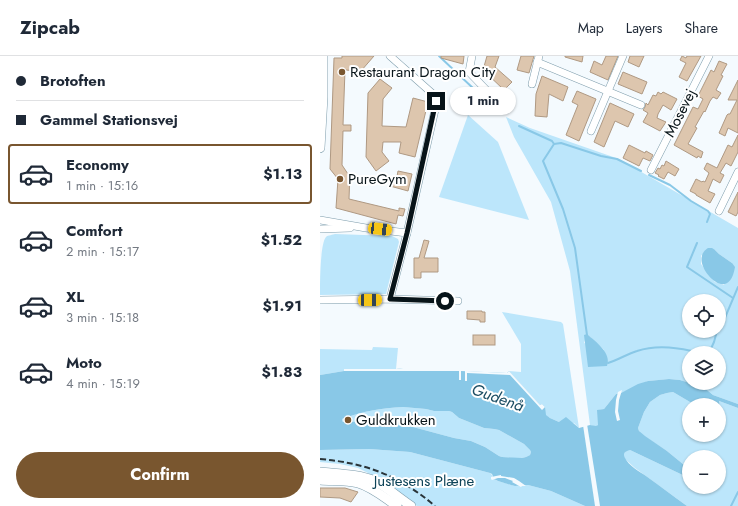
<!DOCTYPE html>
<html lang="en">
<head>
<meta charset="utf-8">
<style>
	:root { --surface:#fff; --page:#f2f2f3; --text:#1f2937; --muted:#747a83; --line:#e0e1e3; --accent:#79562f }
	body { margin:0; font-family:Jost,sans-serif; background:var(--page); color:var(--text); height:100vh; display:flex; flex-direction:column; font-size:15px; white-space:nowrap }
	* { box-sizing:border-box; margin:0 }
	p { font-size:13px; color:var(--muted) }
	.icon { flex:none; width:22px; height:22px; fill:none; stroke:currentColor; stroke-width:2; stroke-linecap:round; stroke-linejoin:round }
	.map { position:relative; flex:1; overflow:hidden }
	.sheet { display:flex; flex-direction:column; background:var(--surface); width:320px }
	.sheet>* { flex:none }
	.guide { display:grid; align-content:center; height:88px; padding:0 16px; background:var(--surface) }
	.buttons { position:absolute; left:362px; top:238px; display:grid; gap:8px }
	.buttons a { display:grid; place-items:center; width:44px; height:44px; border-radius:50%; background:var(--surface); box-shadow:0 1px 3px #0004; font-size:20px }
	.end { position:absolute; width:18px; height:18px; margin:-9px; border:5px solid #081419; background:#fff; box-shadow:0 0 0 2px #fff }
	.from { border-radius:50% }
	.bubble { position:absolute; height:28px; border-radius:14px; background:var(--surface); box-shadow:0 1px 3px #0004; font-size:13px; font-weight:700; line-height:28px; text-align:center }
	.car { position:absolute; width:12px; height:24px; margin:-12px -6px; border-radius:5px; box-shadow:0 0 3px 1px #0007; background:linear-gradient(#f5c518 24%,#345 0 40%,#f5c518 0 76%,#345 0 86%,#f5c518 0) }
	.guide b { display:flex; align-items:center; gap:14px; height:38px; font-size:15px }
	.guide b+b { border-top:1px solid var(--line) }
	.guide i { width:10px; height:10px; background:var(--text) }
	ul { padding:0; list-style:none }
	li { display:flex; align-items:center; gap:12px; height:60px; margin:0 8px 6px; padding:0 8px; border:2px solid transparent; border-radius:4px }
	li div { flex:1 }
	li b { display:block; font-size:15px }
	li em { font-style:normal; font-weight:700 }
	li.selected { border-color:var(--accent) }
	li>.icon { width:36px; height:36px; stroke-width:1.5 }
	.primary-button { display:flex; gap:8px; margin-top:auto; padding:8px 16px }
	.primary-button a { flex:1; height:46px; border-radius:24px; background:var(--accent); color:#fff; font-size:16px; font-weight:700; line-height:46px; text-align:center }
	header { display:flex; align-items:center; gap:24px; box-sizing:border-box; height:56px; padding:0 20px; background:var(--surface); border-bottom:1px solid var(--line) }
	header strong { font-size:19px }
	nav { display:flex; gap:22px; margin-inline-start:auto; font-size:14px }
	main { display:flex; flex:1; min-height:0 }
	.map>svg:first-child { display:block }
	.green { fill:#bce6fb; fill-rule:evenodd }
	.water { fill:#89c8e7; fill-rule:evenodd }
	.pier { fill:#f4fafe }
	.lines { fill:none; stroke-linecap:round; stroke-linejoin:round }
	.stream { stroke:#89c8e7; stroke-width:2 }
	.building { fill:#ddc6ae; stroke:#af9983 }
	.minor-casing { stroke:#7e9dac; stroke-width:8 }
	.major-casing { stroke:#7e9dac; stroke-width:10 }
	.minor { stroke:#fff; stroke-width:7 }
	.major { stroke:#fff; stroke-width:9 }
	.rail { stroke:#293439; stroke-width:2; stroke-dasharray:6 3; stroke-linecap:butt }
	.route { stroke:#081419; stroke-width:5 }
	.poi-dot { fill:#79562f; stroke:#fff; stroke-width:1.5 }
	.labels { text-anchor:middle; stroke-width:4; stroke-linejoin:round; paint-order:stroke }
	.poi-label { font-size:15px; fill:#081419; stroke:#fff; text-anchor:start }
	.street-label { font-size:15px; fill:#081419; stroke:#fff }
	.park-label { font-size:15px; fill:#0d4358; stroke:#fff }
	.water-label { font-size:16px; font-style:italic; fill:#1b4d63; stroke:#fff }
</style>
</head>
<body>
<header>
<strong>Zipcab</strong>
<nav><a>Map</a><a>Layers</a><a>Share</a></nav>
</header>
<main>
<section class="sheet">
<div class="guide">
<b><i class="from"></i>Brotoften</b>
<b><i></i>Gammel Stationsvej</b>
</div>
<ul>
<li class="selected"><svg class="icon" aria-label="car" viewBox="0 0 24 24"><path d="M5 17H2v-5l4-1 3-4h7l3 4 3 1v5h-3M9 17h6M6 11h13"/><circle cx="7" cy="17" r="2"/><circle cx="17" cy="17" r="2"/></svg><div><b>Economy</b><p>1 min · 15:16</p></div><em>$1.13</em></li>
<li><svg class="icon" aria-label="car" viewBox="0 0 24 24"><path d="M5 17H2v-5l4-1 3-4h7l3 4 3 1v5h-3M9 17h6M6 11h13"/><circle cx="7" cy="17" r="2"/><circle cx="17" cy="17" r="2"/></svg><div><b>Comfort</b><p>2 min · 15:17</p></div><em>$1.52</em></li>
<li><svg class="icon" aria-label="car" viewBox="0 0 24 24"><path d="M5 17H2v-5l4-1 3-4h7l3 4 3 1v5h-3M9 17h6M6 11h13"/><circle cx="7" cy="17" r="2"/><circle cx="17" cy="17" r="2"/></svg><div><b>XL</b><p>3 min · 15:18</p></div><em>$1.91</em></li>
<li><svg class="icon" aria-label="car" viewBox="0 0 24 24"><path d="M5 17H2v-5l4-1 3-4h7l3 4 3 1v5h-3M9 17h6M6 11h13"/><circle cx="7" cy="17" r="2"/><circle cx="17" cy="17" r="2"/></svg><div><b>Moto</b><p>4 min · 15:19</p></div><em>$1.83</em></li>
</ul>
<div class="primary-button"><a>Confirm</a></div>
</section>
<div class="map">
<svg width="418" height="450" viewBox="0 0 418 450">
	<rect width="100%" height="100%" fill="#f4fafe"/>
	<g class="green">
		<path d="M148 59 178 86 209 164 119 141Z"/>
		<path d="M186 61 210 72 299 103 418 172V348L393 339 387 334 379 330 370 327H399V297H369V327L360 324 349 323 328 325 301 337 296 338 284 353 279 354 278 369 276 371 270 369 250 215 231 146 194 81ZM395 194 399 198 412 207 404 229 395 226 381 208V200L384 196ZM369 245H399V275H369ZM267 278 284 294 264 287Z"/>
		<path d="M15 178 72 180 78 183 79 186 66 238 0 239C0 227 0 188 6 181 8 179 13 179 15 178Z"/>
		<path d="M182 256 241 266 243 268 259 372 254 367 239 366 230 362 225 359V351L220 349 189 315 201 316V288Z"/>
		<path d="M53 291 78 292 76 313H24V315L0 319V293L52 294Z"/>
		<path d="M353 336 370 346 374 349H369V379H399L400 353 399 345 418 352V450H367L315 412 305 403 304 401V397L308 394H310L369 422V431H399V401H369V413L347 395 321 378 319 375 318 372 324 356 330 346 340 339 347 337Z"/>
		<path d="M83 351 106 353 114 355H129L132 356 139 362 164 372 174 373 179 374 204 388 210 394 211 396 210 399 206 401 202 402H193L182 401 179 400 165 391 151 385 134 382 93 371 49 365 23 366 21 365 22 363C43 355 61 352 83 351Z"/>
		<path d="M49 393 90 396 170 417C173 419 174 424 178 425L195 430 208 429 231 435 265 450H97L48 417 38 412 20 408 0 406V394Z"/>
	</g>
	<g class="water">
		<path d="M388 192H392L395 194 399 198 412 207 415 211C409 249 377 214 382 200 382 197 385 194 388 192Z"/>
		<path d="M267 278C276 286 292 297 287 310L268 311 264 279Z"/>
		<path d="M83 312H139L141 315 187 317 189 315 220 349 222 348 225 351 226 359 230 362 239 366 246 361 259 372 270 369 276 370 278 369 277 354 284 353 296 338 301 337 318 328 328 325 349 323 360 324 379 330 387 334 393 339 418 348V352L399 345 400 351 399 354V349H374L370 346 353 336 347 337 340 339 330 346 324 356 318 372 319 375 325 380 347 395 369 413V422L310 394C306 395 302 397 305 402 308 409 320 416 326 420 340 430 353 440 367 450H265L231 435 208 429 195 430 191 429 178 425 174 423 172 418 170 417 90 396 49 393 0 394V319L24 315V313H76ZM83 351 106 353 114 355H129L132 356 139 362 164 372 174 373 179 374 204 388 210 394 211 396 210 399 206 401 202 402 182 401 179 400 165 391 151 385 134 382 93 371 49 365 23 366 22 365V363C43 355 61 352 83 351Z"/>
	</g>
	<g class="pier">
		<path d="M139 310 141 311V324H139V315H24V313H76L83 312H139Z"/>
		<path d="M145 313H146L147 315 187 317 189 315 220 349 222 348 225 351 222 354 190 319 147 317V325H145Z"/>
		<path d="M302 334 299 344 298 355 300 364 297 365 295 356 296 344 298 336Z"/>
		<path d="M267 368 280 450H275L263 369Z"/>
		<path d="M181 419V420L194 422 199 425 206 430H202L201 431 192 426 193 425 185 422H178L172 424 171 423V421Z"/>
	</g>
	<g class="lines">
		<g class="stream">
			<path d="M119 0 173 51"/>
			<path d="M199 70 232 85 234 88"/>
			<path d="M329 119 350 129 371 145 388 155 390 158 387 166"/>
			<path d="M377 187 367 211 413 242"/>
			<path d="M399 272 404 264 418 231"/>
			<path d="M267 279 255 192 243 153 223 105 234 88 241 87 281 100 297 103 321 115"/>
			<path d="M389 297 394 286 397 275"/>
			<path d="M288 307C298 304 307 298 317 295 338 288 360 292 381 297"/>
			<path d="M411 450 418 436"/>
		</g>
	</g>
	<g class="building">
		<path d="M22 0H54L41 15 25 14 23 69H31V75H23L22 109 28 118 30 116 29 143 79 155V152L85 153 83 160 78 159 76 168 16 152 18 123 10 113 14 2H22Z"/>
		<path d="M121 0H144L143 8 121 2Z"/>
		<path d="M167 0H179L175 11 192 26 184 34 163 14Z"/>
		<path d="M201 0H214L209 17 197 14Z"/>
		<path d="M245 0H263L262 6 245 1Z"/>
		<path d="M286 0H298L288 24 270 16 274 5 282 9Z"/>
		<path d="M310 0H324L319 11 308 6Z"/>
		<path d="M362 0 366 2 367 0H381L367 25 359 21 366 7 360 4Z"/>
		<path d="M399 5 407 8 401 19 403 20 396 34 401 37 397 43 393 41 390 45 385 56 384 55 375 71 377 72 368 88 383 96 381 102 378 100 377 102 354 89 373 51 378 53 383 43 378 40 391 14 394 16Z"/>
		<path d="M303 16 327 26 322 38 298 28Z"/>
		<path d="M222 20 248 31 243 45 229 38 227 61 215 60 216 38Z"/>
		<path d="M60 23 72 32 63 43 62 70 86 71 93 42 108 46 95 101 79 97 81 86H63L62 96 69 105 56 115 46 101 48 37Z"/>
		<path d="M418 24V77L408 72 405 80 399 77 407 59 408 58H410L417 44H408Z"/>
		<path d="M257 35 276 43 259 85 246 79 258 49 252 46Z"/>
		<path d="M338 36 341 38 343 36 357 43 351 54 343 49 338 58 337 62 346 66 340 75 323 66 328 57 323 54 325 51 326 47 328 49 333 39 336 40Z"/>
		<path d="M290 47 314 58 308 71 295 65 284 91 274 86Z"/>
		<path d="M418 79V96L411 110 406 107 400 117 404 119 400 127 393 123 388 135 395 138 390 147 376 139V138L370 135 376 123 382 126 383 125 385 126 389 117 384 113 387 107 397 112 408 89 412 91Z"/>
		<path d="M309 89 325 97 326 95 333 99 330 105 323 102 319 110 303 102Z"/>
		<path d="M346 105 359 113 355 120 348 116 344 123 338 120 339 119 335 117 338 112 340 113 342 109 344 110Z"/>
		<path d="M78 115 92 118 88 135 70 130 71 125 76 126Z"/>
		<path d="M418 136V156L416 160 408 156Z"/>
		<path d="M104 184 109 185 104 202H118V216H101V222H94V202H99Z"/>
		<path d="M147 255H162V256H165V266H160V264L147 263Z"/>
		<rect x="153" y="279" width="22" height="10"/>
		<path d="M0 432H25L38 436 31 446 20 442 0 441Z"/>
	</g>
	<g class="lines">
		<defs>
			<g id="minor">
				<path d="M70 0 113 38 117 45 87 177 70 243"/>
				<path d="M152 0 149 16 175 43"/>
				<path d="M217 6 321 49"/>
				<path d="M212 28 219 0"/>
				<path d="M271 75 303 0"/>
				<path d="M331 114 389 0"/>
				<path d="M399 155 418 116"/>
				<path d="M0 164 46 172 87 177"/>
				<path d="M0 173 30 172"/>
				<path d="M0 244 70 243 138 245"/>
			</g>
			<g id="major">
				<path d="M0 92 3 41V0"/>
				<path d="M0 416C18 418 38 418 55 425 68 432 79 442 91 450"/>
				<path d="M0 424C13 425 26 424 38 427 52 431 65 442 77 450"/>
			</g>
		</defs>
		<use href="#minor" class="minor-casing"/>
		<use href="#major" class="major-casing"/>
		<use href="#minor" class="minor"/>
		<use href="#major" class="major"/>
		<path class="rail" d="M0 403C46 407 80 420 115 450"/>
	</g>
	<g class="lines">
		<path class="route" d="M116 45 87 177 70 243 125 245"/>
	</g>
	<g class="poi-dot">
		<circle cx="22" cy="16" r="4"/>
		<circle cx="20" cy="123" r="4"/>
		<circle cx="28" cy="364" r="4"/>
	</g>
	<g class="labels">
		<g class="poi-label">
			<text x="30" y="21">Restaurant Dragon City</text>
			<text x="28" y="128">PureGym</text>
			<text x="36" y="369">Guldkrukken</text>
		</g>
		<g class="street-label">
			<text transform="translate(360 57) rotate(-63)" y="5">Mosevej</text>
		</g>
		<g class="park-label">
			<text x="104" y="430">Justesens Plæne</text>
		</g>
		<g class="water-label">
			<text transform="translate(178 341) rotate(20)" y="6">Gudenå</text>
		</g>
	</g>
</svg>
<div class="buttons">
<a><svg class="icon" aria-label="locate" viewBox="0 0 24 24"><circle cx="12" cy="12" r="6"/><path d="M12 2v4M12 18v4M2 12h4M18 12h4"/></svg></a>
<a><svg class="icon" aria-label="layers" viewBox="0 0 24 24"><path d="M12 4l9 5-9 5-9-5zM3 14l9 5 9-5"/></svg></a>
<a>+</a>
<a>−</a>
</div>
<i class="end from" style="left:125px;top:245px"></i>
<i class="end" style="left:116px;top:45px"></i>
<div class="bubble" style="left:130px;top:31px;width:66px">1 min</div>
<i class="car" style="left:60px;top:173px;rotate:97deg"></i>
<i class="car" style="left:50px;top:244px;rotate:89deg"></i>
</div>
</main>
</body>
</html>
